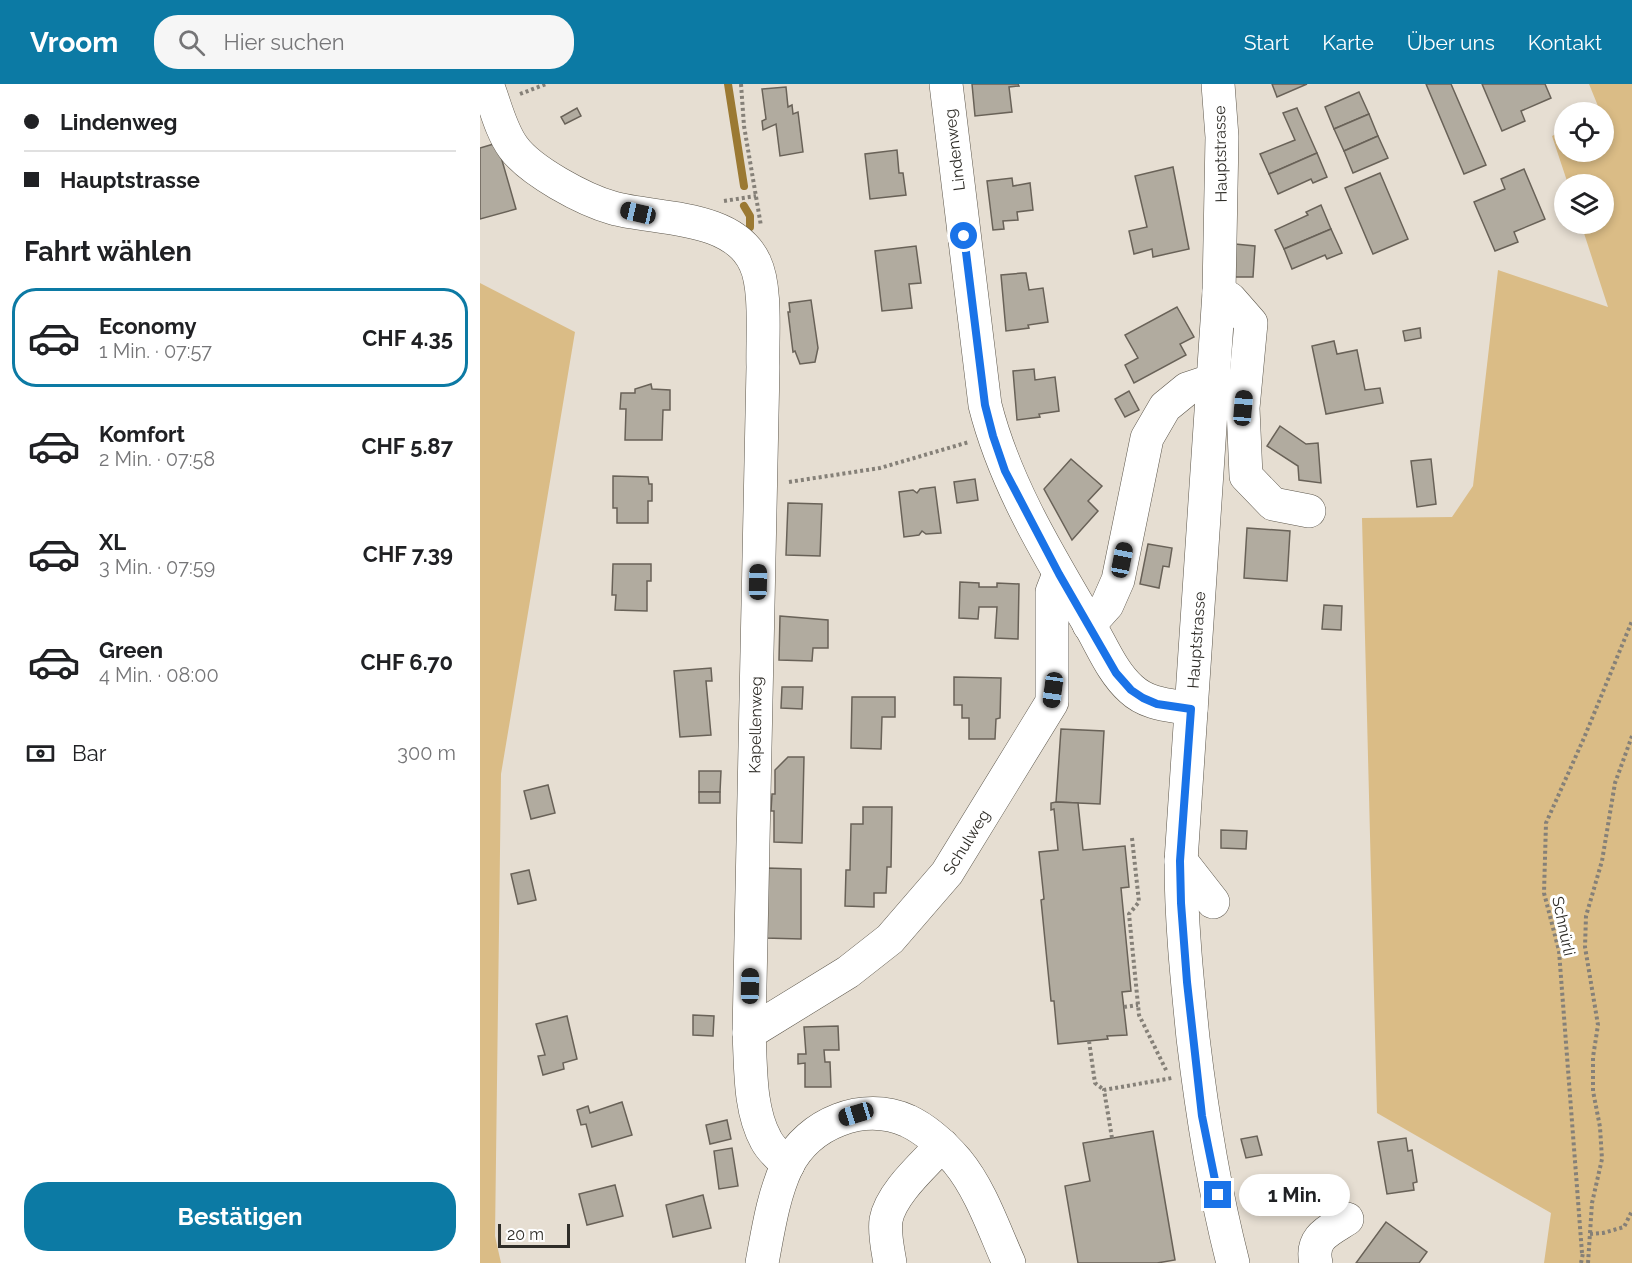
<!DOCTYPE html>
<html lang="de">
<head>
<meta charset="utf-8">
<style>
	:root { --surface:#fff; --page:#f6f6f6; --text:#202124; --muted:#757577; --line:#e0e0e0; --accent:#0c7aa4 }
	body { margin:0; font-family:Raleway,sans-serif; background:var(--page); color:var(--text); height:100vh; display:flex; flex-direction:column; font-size:22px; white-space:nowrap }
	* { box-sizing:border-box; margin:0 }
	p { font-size:20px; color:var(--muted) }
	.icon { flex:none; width:33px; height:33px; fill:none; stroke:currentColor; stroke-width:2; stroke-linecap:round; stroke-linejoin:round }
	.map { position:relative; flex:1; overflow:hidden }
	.panel { display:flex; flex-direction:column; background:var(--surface); width:480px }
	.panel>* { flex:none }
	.top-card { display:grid; align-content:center; height:132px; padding:0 24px; background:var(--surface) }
	.controls { position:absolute; left:1074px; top:18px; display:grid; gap:12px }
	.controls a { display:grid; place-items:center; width:60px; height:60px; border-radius:50%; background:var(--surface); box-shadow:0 3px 9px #0003; font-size:30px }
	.scale { position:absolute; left:18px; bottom:15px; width:72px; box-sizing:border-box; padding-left:6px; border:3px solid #2f2d28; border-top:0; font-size:16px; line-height:21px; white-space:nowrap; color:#2f2d28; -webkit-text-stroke:4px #fff; paint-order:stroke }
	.end { position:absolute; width:27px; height:27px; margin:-14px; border:8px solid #1a73e8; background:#fff; box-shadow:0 0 0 3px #fff }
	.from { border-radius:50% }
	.bubble { position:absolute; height:42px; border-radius:21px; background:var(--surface); box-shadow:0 3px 9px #0003; font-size:20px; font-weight:700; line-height:42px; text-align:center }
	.car { position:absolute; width:18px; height:36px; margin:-18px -9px; border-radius:8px; box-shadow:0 0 4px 2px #0007; background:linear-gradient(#222 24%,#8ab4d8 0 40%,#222 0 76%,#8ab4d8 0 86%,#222 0) }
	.top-card b { display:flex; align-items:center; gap:21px; height:57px; font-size:22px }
	.top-card b+b { border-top:2px solid var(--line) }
	.top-card i { width:15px; height:15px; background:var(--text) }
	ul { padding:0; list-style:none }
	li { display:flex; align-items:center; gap:18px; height:99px; margin:0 12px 9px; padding:0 12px; border:3px solid transparent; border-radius:24px }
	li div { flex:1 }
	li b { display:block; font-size:22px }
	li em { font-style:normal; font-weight:700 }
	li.on { border-color:var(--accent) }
	li>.icon { width:54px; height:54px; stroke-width:1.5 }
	h2 { padding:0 24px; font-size:27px; line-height:72px }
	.pay { display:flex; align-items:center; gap:15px; height:66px; padding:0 24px; font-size:22px }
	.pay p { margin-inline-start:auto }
	.button { display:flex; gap:12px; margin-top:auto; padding:12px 24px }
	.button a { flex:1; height:69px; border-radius:24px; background:var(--accent); color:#fff; font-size:24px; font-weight:700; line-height:69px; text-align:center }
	header { display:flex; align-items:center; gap:36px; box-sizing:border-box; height:84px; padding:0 30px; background:var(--accent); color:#fff }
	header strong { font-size:28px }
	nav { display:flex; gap:33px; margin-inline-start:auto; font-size:21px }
	.search { width:420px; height:54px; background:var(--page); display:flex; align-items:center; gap:15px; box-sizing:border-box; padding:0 21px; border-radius:24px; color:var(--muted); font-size:22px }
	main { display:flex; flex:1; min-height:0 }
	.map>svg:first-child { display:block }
	.green { fill:#dabc86 }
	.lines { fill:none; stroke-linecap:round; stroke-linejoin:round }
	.stream { stroke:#9b7932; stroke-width:8 }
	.building { fill:#b1ab9f; stroke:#696258; stroke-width:1.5 }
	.minor-casing { stroke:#5d574c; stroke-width:34 }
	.path { stroke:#858078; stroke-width:4; stroke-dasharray:3 3; stroke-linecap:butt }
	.minor { stroke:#fff; stroke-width:33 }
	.route { stroke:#1a73e8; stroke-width:8 }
	.labels { text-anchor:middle; stroke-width:6; stroke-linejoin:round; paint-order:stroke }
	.street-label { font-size:16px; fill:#2f2d28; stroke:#fff }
</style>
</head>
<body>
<header>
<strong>Vroom</strong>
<div class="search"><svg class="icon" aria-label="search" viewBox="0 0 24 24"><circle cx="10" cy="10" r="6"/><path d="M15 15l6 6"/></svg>Hier suchen</div>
<nav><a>Start</a><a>Karte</a><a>Über uns</a><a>Kontakt</a></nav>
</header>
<main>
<section class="panel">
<div class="top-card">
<b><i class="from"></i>Lindenweg</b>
<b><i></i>Hauptstrasse</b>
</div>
<h2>Fahrt wählen</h2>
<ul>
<li class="on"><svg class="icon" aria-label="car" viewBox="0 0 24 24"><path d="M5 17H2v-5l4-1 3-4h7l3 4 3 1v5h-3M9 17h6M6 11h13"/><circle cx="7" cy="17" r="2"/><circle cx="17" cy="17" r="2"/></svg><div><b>Economy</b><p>1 Min. · 07:57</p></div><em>CHF 4.35</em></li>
<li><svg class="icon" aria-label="car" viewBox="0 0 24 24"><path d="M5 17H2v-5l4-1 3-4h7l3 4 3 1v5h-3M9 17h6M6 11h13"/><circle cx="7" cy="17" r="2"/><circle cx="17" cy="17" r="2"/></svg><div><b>Komfort</b><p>2 Min. · 07:58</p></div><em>CHF 5.87</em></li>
<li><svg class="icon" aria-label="car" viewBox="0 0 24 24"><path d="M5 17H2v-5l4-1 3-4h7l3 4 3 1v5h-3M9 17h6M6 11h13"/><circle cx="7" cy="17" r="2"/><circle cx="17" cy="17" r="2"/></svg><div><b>XL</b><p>3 Min. · 07:59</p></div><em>CHF 7.39</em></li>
<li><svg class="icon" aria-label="car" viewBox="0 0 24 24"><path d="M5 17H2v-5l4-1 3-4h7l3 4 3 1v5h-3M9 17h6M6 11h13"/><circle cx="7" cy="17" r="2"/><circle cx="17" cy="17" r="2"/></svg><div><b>Green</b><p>4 Min. · 08:00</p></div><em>CHF 6.70</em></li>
</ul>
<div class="pay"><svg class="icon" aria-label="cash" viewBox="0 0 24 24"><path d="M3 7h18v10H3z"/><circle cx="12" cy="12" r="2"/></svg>Bar<p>300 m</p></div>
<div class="button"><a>Bestätigen</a></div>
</section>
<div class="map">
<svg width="1152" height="1179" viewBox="0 0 1152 1179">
	<rect width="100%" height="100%" fill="#e6ded2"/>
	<g class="green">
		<path d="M1109 0H1152V1179H1064L1071 1129 897 1029 882 434 972 433 993 402 1018 186 1128 223 1101 140H1124V100H1088L1072 52 1084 46V68H1124V28H1117L1120 27Z"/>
		<path d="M0 199 95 248 21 690 15 1152 21 1179H0Z"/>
	</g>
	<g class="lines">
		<g class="stream">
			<path d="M248 0 264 102"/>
			<path d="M264 122 270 132V143"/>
		</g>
	</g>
	<g class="building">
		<path d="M492 0H538L539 2 529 3 532 28 495 32Z"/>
		<path d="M792 0H827L797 13Z"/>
		<path d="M946 0H971L1006 81 984 90Z"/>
		<path d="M1002 0H1065L1071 14 1041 27 1045 37 1022 47Z"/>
		<path d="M306 3 308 23 312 21 313 30 318 28 323 68 300 72 296 40 283 46 282 37 286 35 282 5Z"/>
		<path d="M879 8 889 30 854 45 845 23Z"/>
		<path d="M97 24 101 32 85 40 81 33Z"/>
		<path d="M817 24 837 69 789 90 780 70 815 56 803 29Z"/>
		<path d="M889 30 898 52 864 67 854 45Z"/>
		<path d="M898 52 908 74 873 89 864 67Z"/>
		<path d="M17 59 36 125 0 135V64Z"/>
		<path d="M417 66 419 89H423L426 111 390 115 385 70Z"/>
		<path d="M837 69 847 93 833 99 831 95 798 110 789 90Z"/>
		<path d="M693 83 709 165 673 173 672 165 654 170 649 147 667 143 655 92Z"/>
		<path d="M1044 85 1065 135 1034 148 1038 158 1015 167 994 118 1025 105 1021 95Z"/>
		<path d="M900 89 928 155 893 170 865 104Z"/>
		<path d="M532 94 533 102 550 99 553 126 537 128 538 136 523 137 524 145 513 146 507 97Z"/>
		<path d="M841 121 851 145 804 165 795 146 828 131 826 128Z"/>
		<path d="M851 145 862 169 847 175 845 171 812 185 804 165Z"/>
		<path d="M755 160 775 162 773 193H754Z"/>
		<path d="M436 162 441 199 429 200 432 224 402 227 395 167Z"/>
		<path d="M542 189H546L549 206 563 204 568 238 548 241 549 244 526 247 521 191Z"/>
		<path d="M331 216 338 264 335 278 320 280 315 267 313 268 308 228H310L309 219Z"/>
		<path d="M697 223 714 253 700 260 706 271 654 299 645 281 658 274 645 251Z"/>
		<path d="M940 244 941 254 925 257 923 247Z"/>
		<path d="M854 257 857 270 877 266 885 306 900 304 903 319 846 330 832 262Z"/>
		<path d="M554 285 555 296 575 293 579 327 559 330 560 333 537 336 533 287Z"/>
		<path d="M171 300 172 305 190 306V326H183L182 356H145L146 325H140L141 309H155V305Z"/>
		<path d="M649 307 659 326 645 333 635 315Z"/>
		<path d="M800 342 826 360 838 359 841 399 819 396 818 382 787 362Z"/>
		<path d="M591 375 622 402 608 417 618 427 592 456 564 405Z"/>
		<path d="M951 375 956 420 937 423 931 377Z"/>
		<path d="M133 392 168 393 169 400H172V417H168V439H137V424H133Z"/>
		<path d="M495 395 498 416 477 419 474 398Z"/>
		<path d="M455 403 461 449 446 450 442 447 439 451 424 453 419 408 433 406 437 409 440 405Z"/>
		<path d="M308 419 342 420 340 472 306 471Z"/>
		<path d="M767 444 810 447 807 497 764 494Z"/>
		<path d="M668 460 692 464 689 483 683 482 679 504 660 500Z"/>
		<path d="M133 480H171V497H167V527L135 526 136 511H132Z"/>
		<path d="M480 498 499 499V503H517V499L539 500 538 555 515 554 517 523H499L498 535 479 534Z"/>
		<path d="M844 521 862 522 861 546 842 545Z"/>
		<path d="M300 532 348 536V564H333L332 577 299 576Z"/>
		<path d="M231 584 232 597H226L231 651 200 653 194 587Z"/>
		<path d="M474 593 521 594 520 634 516 635 515 655H489V634H482V621H474Z"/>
		<path d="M302 603H323L322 625 301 624Z"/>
		<path d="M372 613H415V633H402L401 665 371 664Z"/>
		<path d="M581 645 624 647 620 720 576 718Z"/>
		<path d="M308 673H324L322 759 294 758V727H291L292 710H295V686Z"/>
		<path d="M219 687H241L240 708H219Z"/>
		<path d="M68 701 75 729 51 735 44 707Z"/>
		<rect x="219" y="708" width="21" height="11"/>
		<path d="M576 718 598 719 603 766 645 762 649 803 641 804 651 907 642 908 647 951 627 952 628 955 578 960 574 917H571L561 816 564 815 559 768 578 766 574 725 571 726V719Z"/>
		<path d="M383 723H412L411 783H407L406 809H394V823L365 822 366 786H370L371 740H383Z"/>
		<path d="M741 746 767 747 766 765 741 764Z"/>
		<path d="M286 784 321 785V855L285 854Z"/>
		<path d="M49 786 56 816 38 820 31 790Z"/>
		<path d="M213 931 234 932 233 952 213 951Z"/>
		<path d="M87 932 97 975 83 979 84 985 63 991 58 972 65 971 56 940Z"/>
		<path d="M358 942 359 966H344L345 978H350L351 1003H325V979L318 980V970H326L324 943Z"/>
		<path d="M142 1018 152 1051 112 1063 106 1040 101 1041 97 1026 108 1022 110 1029Z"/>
		<path d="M247 1036 251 1055 230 1060 226 1041Z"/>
		<path d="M673 1047 695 1176 677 1179H598L585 1102 610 1097 603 1059Z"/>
		<path d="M777 1052 782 1071 766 1074 761 1055Z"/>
		<path d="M926 1054 928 1067 932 1066 937 1098 933 1099 934 1106 907 1110 898 1058Z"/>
		<path d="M252 1064 258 1102 239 1105 234 1067Z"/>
		<path d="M135 1101 143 1132 107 1141 99 1110Z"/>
		<path d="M223 1111 231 1144 193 1153 186 1121Z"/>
		<path d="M906 1138 947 1168 939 1179H876Z"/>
	</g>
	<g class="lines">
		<defs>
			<g id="minor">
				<path d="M7 0C15 20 20 45 33 63 50 87 104 116 133 124 176 136 253 130 275 179 287 204 282 255 283 283L269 949C271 984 269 1025 286 1056 291 1066 300 1073 308 1081"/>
				<path d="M466 0 505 321C525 400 568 470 609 540 622 562 632 588 651 605 668 621 690 621 711 625"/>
				<path d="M738 0 742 53 739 208 701 777C701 836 707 895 713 954 722 1030 734 1105 753 1179"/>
				<path d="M739 208 750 215 771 239 763 324 766 392 793 420 829 427"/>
				<path d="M609 541 627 521 638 496 667 354 685 323 707 305 734 296"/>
				<path d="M701 777 733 818"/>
				<path d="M269 949 368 888 410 855 467 789 572 618V508L579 490"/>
				<path d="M282 1179C288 1147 293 1112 307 1082 329 1039 383 1017 428 1037 447 1046 463 1061 477 1077 501 1106 514 1146 529 1179"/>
				<path d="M410 1179C408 1166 404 1150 406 1136 411 1109 444 1081 462 1061"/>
				<path d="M836 1179C830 1154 848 1147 867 1135"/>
			</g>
		</defs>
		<use href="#minor" class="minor-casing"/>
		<g class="path">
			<path d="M261 0 264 42 281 142"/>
			<path d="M40 10 66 0"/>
			<path d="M244 117 276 112"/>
			<path d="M309 398 400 384 489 358"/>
			<path d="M652 754 659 818 649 830 659 931 687 988"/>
			<path d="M644 923 658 921"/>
			<path d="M609 957 615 999 624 1006"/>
			<path d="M632 1054 624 1006 692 994"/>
			<path d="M1110 1150 1123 1149 1144 1143 1152 1127"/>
			<path d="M1102 1169 1079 867 1064 809 1066 739 1104 654 1152 537"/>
			<path d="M1101 1179 1103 1169"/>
			<path d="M1108 1179 1112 1119 1122 1075 1120 1043 1113 1007V973L1118 941 1105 863 1106 832 1122 777 1135 699 1152 652"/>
		</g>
		<use href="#minor" class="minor"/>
	</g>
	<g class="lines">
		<path class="route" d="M484 152 505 321 513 352 525 387 579 490 636 589 651 606 663 614 677 620 711 625 700 777 701 819 707 898 722 1032 738 1111"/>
	</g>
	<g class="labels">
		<g class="street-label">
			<text transform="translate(474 66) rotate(-97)" y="6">Lindenweg</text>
			<text transform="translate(740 70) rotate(-91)" y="6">Hauptstrasse</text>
			<text transform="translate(716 556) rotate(-86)" y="6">Hauptstrasse</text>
			<text transform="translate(275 641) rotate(-89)" y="6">Kapellenweg</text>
			<text transform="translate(486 758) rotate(-58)" y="6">Schulweg</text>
			<text transform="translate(1084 842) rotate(78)" y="6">Schnürli</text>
		</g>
	</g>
</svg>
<div class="controls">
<a><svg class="icon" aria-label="locate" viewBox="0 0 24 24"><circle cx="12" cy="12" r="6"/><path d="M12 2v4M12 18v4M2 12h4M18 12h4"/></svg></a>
<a><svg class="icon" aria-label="layers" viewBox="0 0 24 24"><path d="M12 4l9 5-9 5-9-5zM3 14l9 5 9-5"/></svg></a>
</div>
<div class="scale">20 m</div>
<i class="end from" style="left:484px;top:152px"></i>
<i class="end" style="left:738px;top:1111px"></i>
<div class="bubble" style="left:759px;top:1090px;width:111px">1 Min.</div>
<i class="car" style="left:158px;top:129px;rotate:283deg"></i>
<i class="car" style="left:763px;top:324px;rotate:5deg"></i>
<i class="car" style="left:642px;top:476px;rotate:11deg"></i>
<i class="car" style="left:278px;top:498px;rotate:1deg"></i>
<i class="car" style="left:573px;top:606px;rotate:188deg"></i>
<i class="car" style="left:270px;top:902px;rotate:1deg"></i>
<i class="car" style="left:376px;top:1030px;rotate:253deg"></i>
</div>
</main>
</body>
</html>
